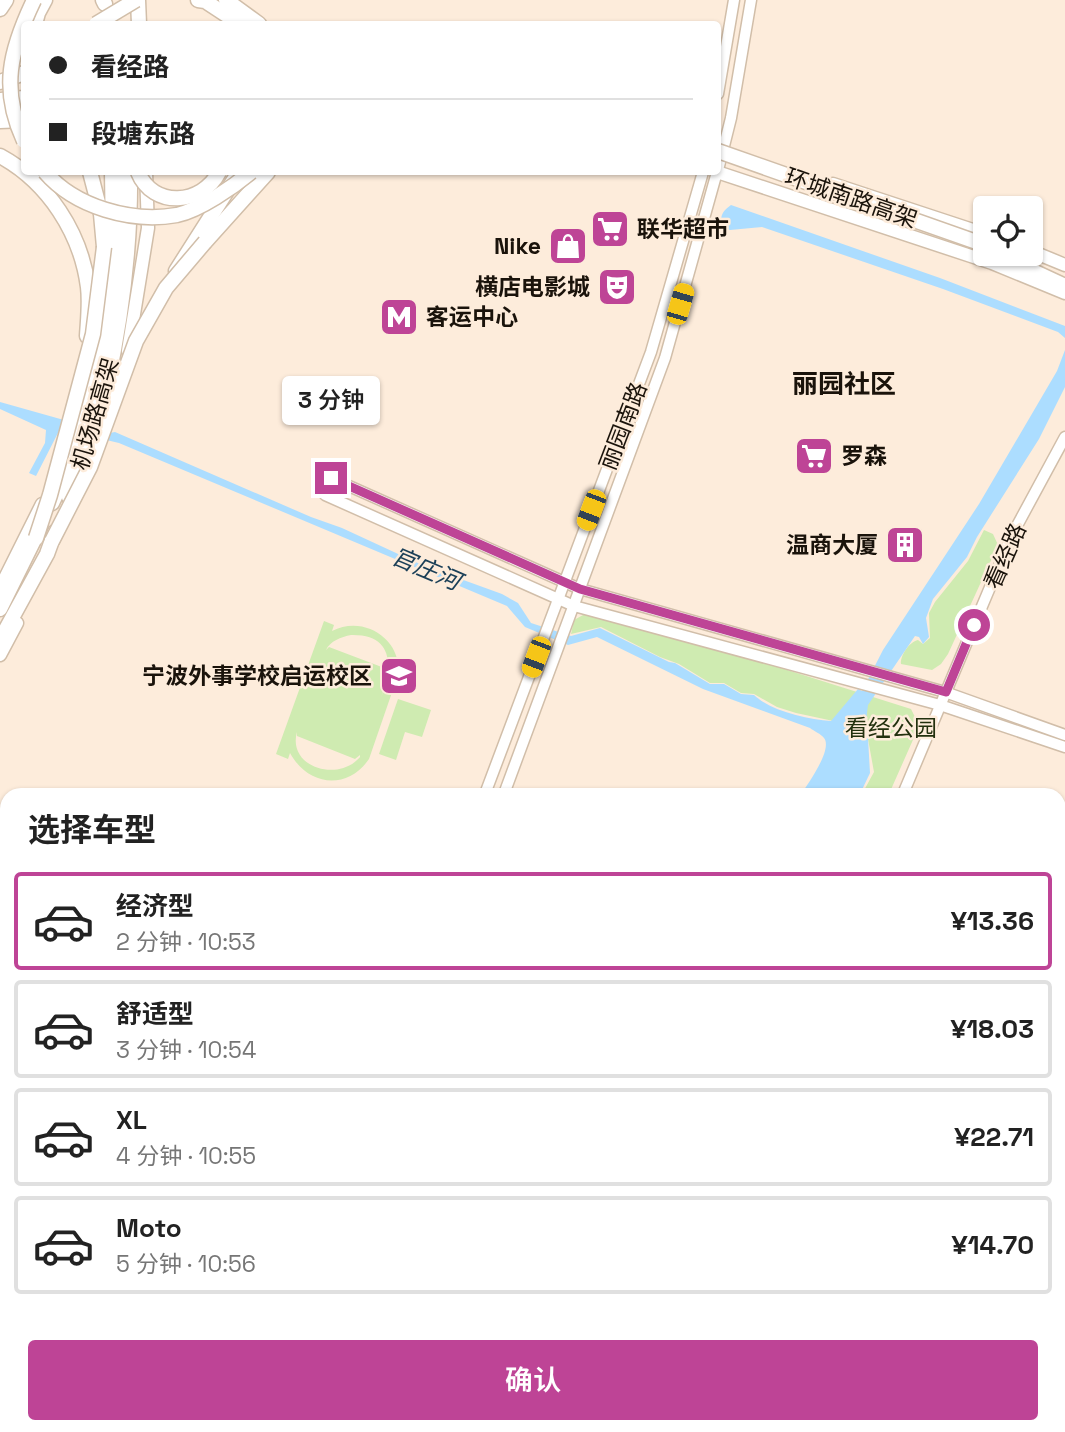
<!DOCTYPE html>
<html lang="zh">
<head>
<meta charset="utf-8">
<style>
	:root { --surface:#fff; --page:#f6f6f6; --text:#222; --muted:#767676; --line:#e0e0e0; --accent:#be4496 }
	body { margin:0; font-family:"Space Grotesk","Noto Sans SC",sans-serif; background:var(--page); color:var(--text); height:100vh; display:flex; flex-direction:column; font-size:26px; white-space:nowrap }
	* { box-sizing:border-box; margin:0 }
	p { font-size:23px; color:var(--muted) }
	.icon { flex:none; width:38px; height:38px; fill:none; stroke:currentColor; stroke-width:2; stroke-linecap:round; stroke-linejoin:round }
	.map { position:relative; flex:1; overflow:hidden }
	.drawer { position:absolute; left:0px; top:788px; width:1066px; height:646px; display:flex; flex-direction:column; background:var(--surface); border-radius:21px 21px 0 0; box-shadow:0 2px 5px #0004 }
	.drawer>* { flex:none }
	.hud { position:absolute; left:21px; top:21px; width:700px; height:154px; border-radius:7px; box-shadow:0 2px 5px #0004; display:grid; align-content:center; height:154px; padding:0 28px; background:var(--surface) }
	.fabs { position:absolute; left:973px; top:196px; display:grid; gap:14px }
	.fabs a { display:grid; place-items:center; width:70px; height:70px; border-radius:7px; background:var(--surface); box-shadow:0 2px 5px #0004; font-size:35px }
	.end { position:absolute; width:32px; height:32px; margin:-16px; border:9px solid #be4496; background:#fff; box-shadow:0 0 0 4px #fff }
	.from { border-radius:50% }
	.bubble { position:absolute; height:49px; border-radius:7px; background:var(--surface); box-shadow:0 2px 5px #0004; font-size:23px; font-weight:600; line-height:49px; text-align:center }
	.car { position:absolute; width:21px; height:42px; margin:-21px -10px; border-radius:9px; box-shadow:0 0 5px 2px #0007; background:linear-gradient(#f5c518 24%,#345 0 40%,#f5c518 0 76%,#345 0 86%,#f5c518 0) }
	.hud b { display:flex; align-items:center; gap:24px; height:66px; font-size:26px }
	.hud b+b { border-top:2px solid var(--line) }
	.hud i { width:18px; height:18px; background:var(--text) }
	ul { padding:0; list-style:none }
	li { display:flex; align-items:center; gap:21px; height:98px; margin:0 14px 10px; padding:0 14px; border:4px solid var(--line); border-radius:7px }
	li div { flex:1 }
	li b { display:block; font-size:26px }
	li em { font-style:normal; font-weight:600 }
	li.active { border-color:var(--accent) }
	li>.icon { width:63px; height:63px; stroke-width:1.5 }
	h2 { padding:0 28px; font-size:32px; line-height:84px }
	.button { display:flex; gap:14px; margin-top:auto; padding:14px 28px }
	.button a { flex:1; height:80px; border-radius:7px; background:var(--accent); color:#fff; font-size:28px; font-weight:600; line-height:80px; text-align:center }
	.map>svg:first-child { display:block }
	.green { fill:#cfebb1; fill-rule:evenodd }
	.water { fill:#acddff }
	.lines { fill:none; stroke-linecap:round; stroke-linejoin:round }
	.canal { stroke:#acddff; stroke-width:6 }
	.secondary-casing { stroke:#d1bea9; stroke-width:13 }
	.primary-casing { stroke:#d1bea9; stroke-width:15 }
	.highway-casing { stroke:#d1bea9; stroke-width:17 }
	.secondary { stroke:#fff; stroke-width:10 }
	.primary { stroke:#fff; stroke-width:12 }
	.highway { stroke:#fff; stroke-width:14 }
	.highway-bridge-casing { stroke:#d1bea9; stroke-width:17; stroke-linecap:butt }
	.highway-bridge { stroke:#fff; stroke-width:14 }
	.route { stroke:#be4496; stroke-width:9 }
	.labels { text-anchor:middle; stroke-width:5; stroke-linejoin:round; paint-order:stroke }
	.street-label { font-size:23px; fill:#1a130b; stroke:#fdecdb }
	.poi-label { font-size:23px; font-weight:bold; fill:#1a130b; stroke:#fdecdb; text-anchor:end }
	.park-label { font-size:23px; fill:#22300e; stroke:#fdecdb }
	.water-label { font-size:24px; font-style:italic; fill:#1c4058; stroke:#fdecdb }
	.quarter-label { font-size:26px; font-weight:bold; fill:#1a130b; stroke:#fdecdb }
</style>
</head>
<body>
<div class="map">
<svg width="1065" height="1432" viewBox="0 0 1065 1432">
	<rect width="100%" height="100%" fill="#fdecdb"/>
	<g class="green">
		<path d="M984 530 993 534 998 545 948 654 941 664 932 670 901 664C900 656 909 642 918 640L923 644 930 638 929 613 935 602 968 561Z"/>
		<path d="M583 615H593L721 649 911 709 916 719V733L889 794H862L874 772 866 728 796 713 777 707 754 694 741 693 724 683H710L679 664 660 657 601 627 571 634 574 620Z"/>
		<path d="M324 621 334 625 332 631C364 614 403 640 398 675L369 759C347 791 308 786 290 753L288 759 276 754ZM351 635C394 634 393 667 381 698L388 676 387 669 329 647 326 650C330 641 341 637 351 635ZM297 732V736L355 759 360 755V757C338 783 287 767 297 732Z"/>
		<path d="M398 699 431 710 422 737 405 732 396 760 379 754Z"/>
		<path d="M1059 1250 1065 1253V1373L1059 1390Z"/>
	</g>
	<g class="water">
		<path d="M731 205 940 278 1065 326V338L1058 332 943 289 762 227 730 230 722 228C720 217 721 212 731 205Z"/>
		<path d="M1065 350V387L1039 439 977 537 967 557 933 599 926 618 929 637 923 644 919 637 915 636 868 705 865 729 868 738 870 773 860 794H801C808 784 833 749 824 738 821 734 814 731 810 728L703 689 597 637 568 645 525 627 507 606 119 443 60 429 36 476 29 473 45 443 46 430 0 409V402L110 433 115 432 311 517 342 528 422 565 502 594 518 603 531 623 571 636 600 628 669 662 675 663 710 684H724L741 694 754 695C771 711 807 719 831 721L858 689 862 691 883 650 979 504 1057 371Z"/>
	</g>
	<g class="lines">
		<g class="canal">
			<path d="M1059 930 1065 933"/>
			<path d="M1059 1265 1065 1269"/>
			<path d="M573 1432 574 1426"/>
		</g>
		<defs>
			<g id="secondary">
				<path d="M718 94 734 0"/>
				<path d="M718 170 731 118 751 0"/>
				<path d="M331 478 580 589 945 692 1065 735"/>
				<path d="M325 495 574 606 940 705 1065 747"/>
				<path d="M485 794 651 352 703 172"/>
				<path d="M504 794 665 358 717 172"/>
				<path d="M903 794 1012 535 1065 437"/>
				<path d="M0 839 7 844"/>
				<path d="M0 854 7 860"/>
				<path d="M1008 1426 1022 1432"/>
				<path d="M1035 1426 1050 1432"/>
			</g>
			<g id="primary">
				<path d="M111 172 112 238"/>
				<path d="M717 172 992 263 1065 293"/>
				<path d="M833 184 985 234"/>
				<path d="M1031 251 1065 265"/>
				<path d="M128 351 148 228 146 172"/>
				<path d="M74 429 88 386 93 356"/>
				<path d="M0 588 42 504"/>
				<path d="M0 655 17 623"/>
				<path d="M1058 1432 1065 1407"/>
			</g>
			<g id="highway">
				<path d="M103 0 105 4"/>
				<path d="M138 0 139 24"/>
				<path d="M198 0 205 1 240 24"/>
				<path d="M226 0 259 24"/>
				<path d="M0 9 6 0"/>
				<path d="M35 24 38 13 45 0"/>
				<path d="M0 82 24 73"/>
				<path d="M0 100 24 98"/>
				<path d="M0 111 24 110"/>
				<path d="M0 121 24 120"/>
				<path d="M0 156C48 182 81 233 88 287 90 303 88 319 87 336"/>
				<path d="M90 172 101 214 104 247"/>
				<path d="M205 242 268 172"/>
				<path d="M986 254 1020 265 1065 286"/>
				<path d="M176 271 239 172"/>
				<path d="M69 497C83 461 98 423 107 385 122 315 131 243 130 172"/>
				<path d="M52 503 74 457 97 383 121 216 120 172"/>
				<path d="M0 609 40 528"/>
				<path d="M0 640 47 554 55 532"/>
			</g>
		</defs>
		<use href="#secondary" class="secondary-casing"/>
		<use href="#primary" class="primary-casing"/>
		<use href="#highway" class="highway-casing"/>
		<use href="#secondary" class="secondary"/>
		<use href="#primary" class="primary"/>
		<use href="#highway" class="highway"/>
		<defs>
			<g id="highway-bridge">
				<path d="M96 24 136 0"/>
				<path d="M24 141C0 89 10 50 34 0"/>
				<path d="M718 151 985 245"/>
				<path d="M45 172C75 207 131 223 177 215 200 210 233 187 251 172"/>
				<path d="M138 172C153 209 202 205 219 172"/>
				<path d="M36 538 50 495 93 334 104 247"/>
				<path d="M52 541 90 467 136 341 166 288 205 242"/>
			</g>
		</defs>
		<use href="#highway-bridge" class="highway-bridge-casing"/>
		<use href="#highway-bridge" class="highway-bridge"/>
	</g>
	<g class="lines">
		<path class="route" d="M331 478 580 589 946 692 974 625"/>
	</g>
	<defs>
		<symbol id="supermarket-square" viewBox="-11 -11 22 22"><rect x="-9" y="-9" width="18" height="18" rx="4" fill="#be4496" stroke="#fdecdb"/><path d="M-6-5.5h2.5l.6 2H6L4.5 2H-2.5L-4.4-4H-6ZM-1.5 3.2a1.3 1.3 0 1 0 .1 0ZM3 3.2a1.3 1.3 0 1 0 .1 0Z" fill="#fff"/></symbol>
		<symbol id="shop-square" viewBox="-11 -11 22 22"><rect x="-9" y="-9" width="18" height="18" rx="4" fill="#be4496" stroke="#fdecdb"/><path d="M-5-2.5h2.3a2.7 3.5 0 0 1 5.4 0H5L5.5 6h-11ZM-1.5-2.5h3a1.5 2.3 0 0 0-3 0Z" fill="#fff"/></symbol>
		<symbol id="theatre-square" viewBox="-11 -11 22 22"><rect x="-9" y="-9" width="18" height="18" rx="4" fill="#be4496" stroke="#fdecdb"/><path d="M-5-5.5Q0-4 5-5.5V0Q5 5 0 6Q-5 5-5 0ZM-3.3-2.5H-1v1.5H-3.3ZM1-2.5H3.3v1.5H1ZM-2.8 1Q0 5.5 2.8 1Z" fill="#fff"/></symbol>
		<symbol id="metro-square" viewBox="-11 -11 22 22"><rect x="-9" y="-9" width="18" height="18" rx="4" fill="#be4496" stroke="#fdecdb"/><path d="M-5.5 5V-5H-3L0 0L3-5H5.5V5H3V-.5L0 4L-3-.5V5Z" fill="#fff"/></symbol>
		<symbol id="building-square" viewBox="-11 -11 22 22"><rect x="-9" y="-9" width="18" height="18" rx="4" fill="#be4496" stroke="#fdecdb"/><path d="M-4-6H4V6H1V3H-1V6H-4ZM-2.5-4.3h1.7v1.8h-1.7ZM.8-4.3h1.7v1.8H.8ZM-2.5-1h1.7V.8h-1.7ZM.8-1h1.7V.8H.8Z" fill="#fff"/></symbol>
		<symbol id="school-square" viewBox="-11 -11 22 22"><rect x="-9" y="-9" width="18" height="18" rx="4" fill="#be4496" stroke="#fdecdb"/><path d="M0-5L7-2L0 1L-7-2ZM-4 1L0 2.5L4 1V4Q0 6-4 4Z" fill="#fff"/></symbol>
	</defs>
	<g fill-rule="evenodd">
		<use href="#supermarket-square" x="588" y="207" width="44" height="44"/>
		<use href="#shop-square" x="546" y="224" width="44" height="44"/>
		<use href="#theatre-square" x="595" y="265" width="44" height="44"/>
		<use href="#metro-square" x="377" y="295" width="44" height="44"/>
		<use href="#supermarket-square" x="792" y="434" width="44" height="44"/>
		<use href="#building-square" x="883" y="523" width="44" height="44"/>
		<use href="#school-square" x="377" y="654" width="44" height="44"/>
	</g>
	<g class="labels">
		<g class="street-label">
			<text transform="translate(851 198) rotate(19)" y="8">环城南路高架</text>
			<text transform="translate(95 414) rotate(-74)" y="8">机场路高架</text>
			<text transform="translate(623 426) rotate(-69)" y="8">丽园南路</text>
			<text transform="translate(1005 556) rotate(-66)" y="8">看经路</text>
		</g>
		<g class="poi-label">
			<text x="637" y="237" text-anchor="start">联华超市</text>
			<text x="541" y="254">Nike</text>
			<text x="590" y="295">横店电影城</text>
			<text x="426" y="325" text-anchor="start">客运中心</text>
			<text x="841" y="464" text-anchor="start">罗森</text>
			<text x="878" y="553">温商大厦</text>
			<text x="372" y="684">宁波外事学校启运校区</text>
		</g>
		<g class="park-label">
			<text x="891" y="736">看经公园</text>
		</g>
		<g class="water-label">
			<text transform="translate(426 569) rotate(23)" y="8">官庄河</text>
		</g>
		<g class="quarter-label">
			<text x="844" y="393">丽园社区</text>
		</g>
	</g>
</svg>
<div class="fabs">
<a><svg class="icon" aria-label="locate" viewBox="0 0 24 24"><circle cx="12" cy="12" r="6"/><path d="M12 2v4M12 18v4M2 12h4M18 12h4"/></svg></a>
</div>
<i class="end from" style="left:974px;top:625px"></i>
<i class="end" style="left:331px;top:478px"></i>
<div class="bubble" style="left:282px;top:376px;width:98px">3 分钟</div>
<i class="car" style="left:680px;top:304px;rotate:16deg"></i>
<i class="car" style="left:591px;top:510px;rotate:201deg"></i>
<i class="car" style="left:536px;top:657px;rotate:201deg"></i>
<div class="hud">
<b><i class="from"></i>看经路</b>
<b><i></i>段塘东路</b>
</div>
<section class="drawer">
<h2>选择车型</h2>
<ul>
<li class="active"><svg class="icon" aria-label="car" viewBox="0 0 24 24"><path d="M5 17H2v-5l4-1 3-4h7l3 4 3 1v5h-3M9 17h6M6 11h13"/><circle cx="7" cy="17" r="2"/><circle cx="17" cy="17" r="2"/></svg><div><b>经济型</b><p>2 分钟 · 10:53</p></div><em>¥13.36</em></li>
<li><svg class="icon" aria-label="car" viewBox="0 0 24 24"><path d="M5 17H2v-5l4-1 3-4h7l3 4 3 1v5h-3M9 17h6M6 11h13"/><circle cx="7" cy="17" r="2"/><circle cx="17" cy="17" r="2"/></svg><div><b>舒适型</b><p>3 分钟 · 10:54</p></div><em>¥18.03</em></li>
<li><svg class="icon" aria-label="car" viewBox="0 0 24 24"><path d="M5 17H2v-5l4-1 3-4h7l3 4 3 1v5h-3M9 17h6M6 11h13"/><circle cx="7" cy="17" r="2"/><circle cx="17" cy="17" r="2"/></svg><div><b>XL</b><p>4 分钟 · 10:55</p></div><em>¥22.71</em></li>
<li><svg class="icon" aria-label="car" viewBox="0 0 24 24"><path d="M5 17H2v-5l4-1 3-4h7l3 4 3 1v5h-3M9 17h6M6 11h13"/><circle cx="7" cy="17" r="2"/><circle cx="17" cy="17" r="2"/></svg><div><b>Moto</b><p>5 分钟 · 10:56</p></div><em>¥14.70</em></li>
</ul>
<div class="button"><a>确认</a></div>
</section>
</div>
</body>
</html>
